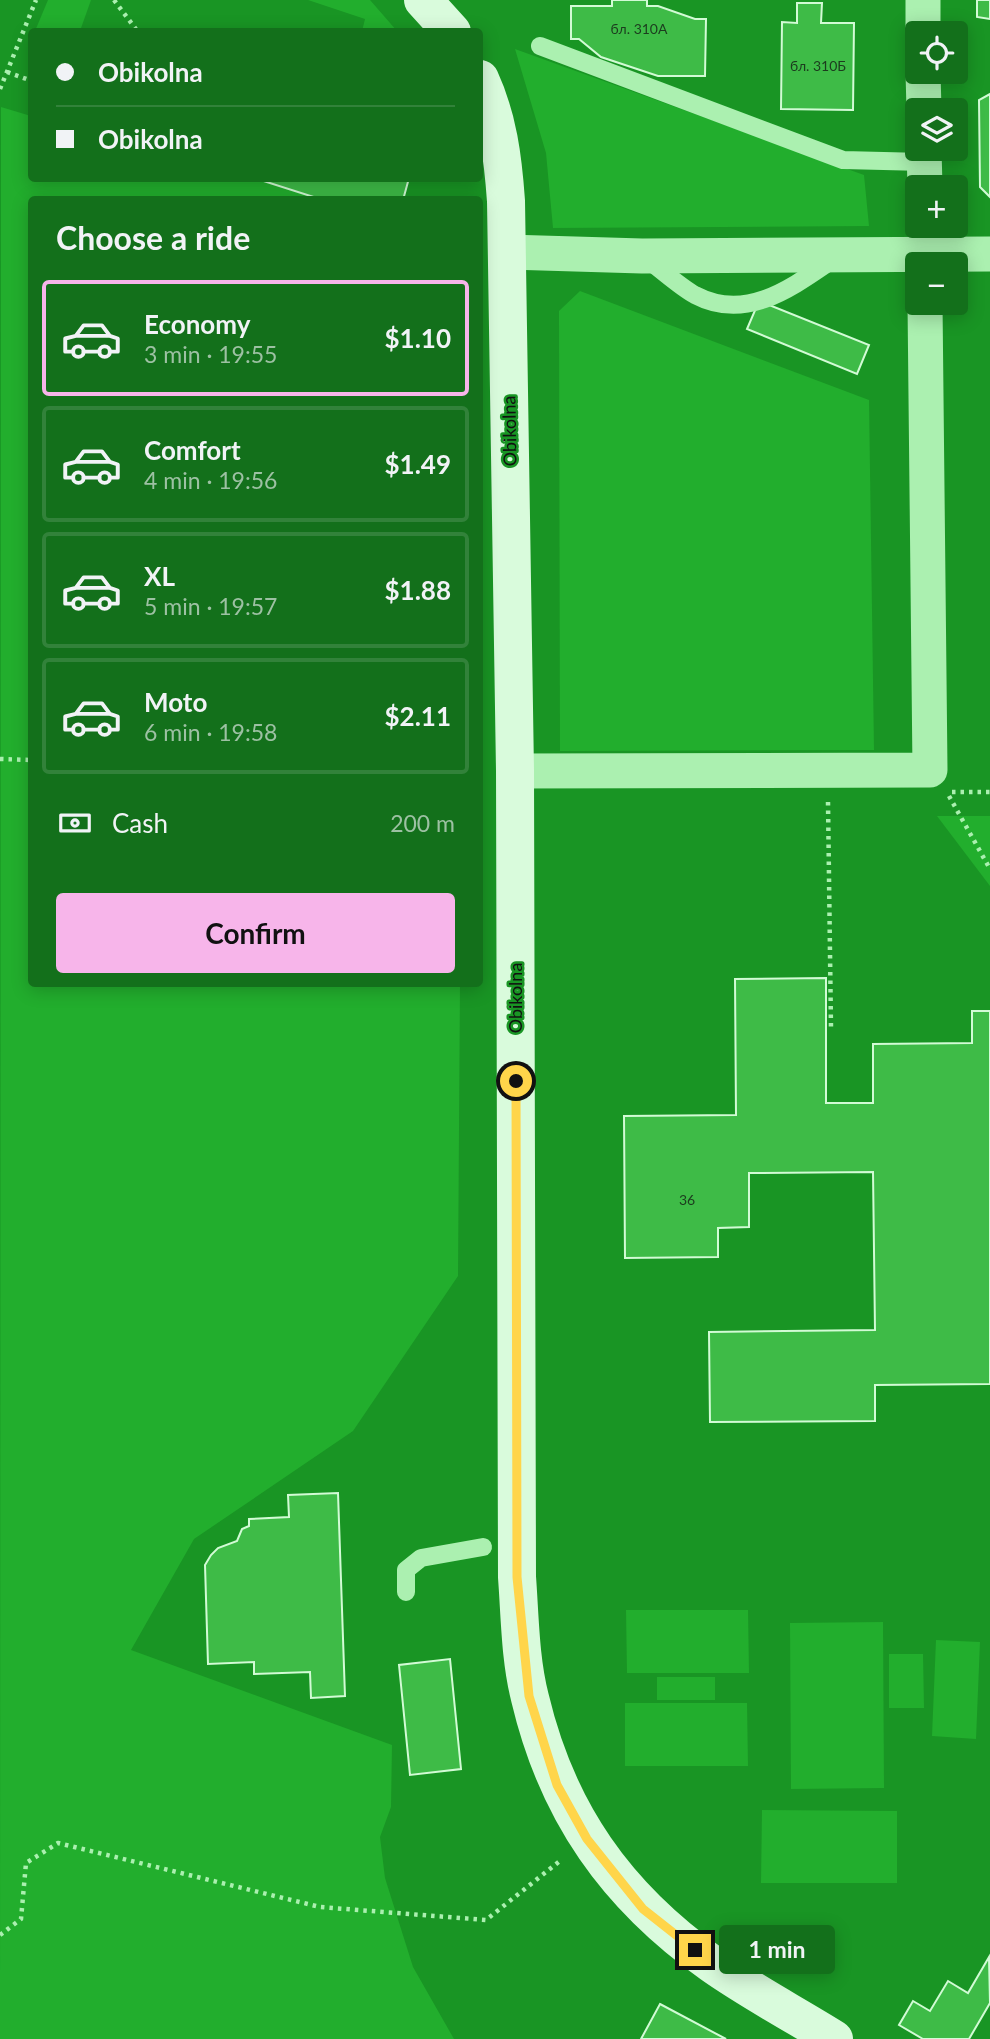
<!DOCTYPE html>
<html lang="en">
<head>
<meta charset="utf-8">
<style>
	:root { --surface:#13701b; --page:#207828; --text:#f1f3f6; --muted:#9dc1a3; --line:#32823a; --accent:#f7b5ea }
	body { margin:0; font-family:Lato,sans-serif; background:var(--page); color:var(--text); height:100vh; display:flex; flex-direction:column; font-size:26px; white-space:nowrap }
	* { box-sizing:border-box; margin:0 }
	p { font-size:23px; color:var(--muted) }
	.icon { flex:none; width:38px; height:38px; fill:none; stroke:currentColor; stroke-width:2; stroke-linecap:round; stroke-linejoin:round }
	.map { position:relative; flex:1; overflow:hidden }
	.side { position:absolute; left:28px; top:196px; width:455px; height:791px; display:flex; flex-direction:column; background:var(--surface); border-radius:7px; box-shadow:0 4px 18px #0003 }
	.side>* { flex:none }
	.banner { position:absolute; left:28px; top:28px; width:455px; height:154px; border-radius:7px; box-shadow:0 4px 18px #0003; display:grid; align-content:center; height:154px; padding:0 28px; background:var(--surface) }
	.controls { position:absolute; left:905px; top:21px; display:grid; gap:14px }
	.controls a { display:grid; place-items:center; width:63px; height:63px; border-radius:7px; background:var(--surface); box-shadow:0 4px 18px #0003; font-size:35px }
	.end { position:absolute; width:32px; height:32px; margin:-16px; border:9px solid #ffd54a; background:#111; box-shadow:0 0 0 4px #111 }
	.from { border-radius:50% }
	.bubble { position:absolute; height:49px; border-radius:7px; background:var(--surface); box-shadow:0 4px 18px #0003; font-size:23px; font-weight:700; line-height:49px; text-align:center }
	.banner b { display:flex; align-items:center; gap:24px; height:66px; font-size:26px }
	.banner b+b { border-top:2px solid var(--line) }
	.banner i { width:18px; height:18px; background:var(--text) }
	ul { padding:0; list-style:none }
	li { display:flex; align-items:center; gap:21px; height:116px; margin:0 14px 10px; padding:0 14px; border:4px solid var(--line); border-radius:7px }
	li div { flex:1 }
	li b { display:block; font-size:26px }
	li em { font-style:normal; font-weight:700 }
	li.current { border-color:var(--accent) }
	li>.icon { width:63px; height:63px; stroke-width:1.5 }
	h2 { padding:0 28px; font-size:32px; line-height:84px }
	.pay { display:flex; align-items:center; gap:18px; height:77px; padding:0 28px; font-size:26px }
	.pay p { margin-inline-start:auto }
	.cta { display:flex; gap:14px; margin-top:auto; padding:14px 28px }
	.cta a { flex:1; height:80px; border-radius:7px; background:var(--accent); color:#111; font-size:28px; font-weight:700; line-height:80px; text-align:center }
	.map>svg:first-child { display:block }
	.green { fill:#22ae2d }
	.building { fill:#3ebb47; stroke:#d2fbd5; stroke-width:2 }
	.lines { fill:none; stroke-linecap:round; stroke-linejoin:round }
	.path { stroke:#abf0b0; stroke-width:4.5; stroke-dasharray:3.5 5; stroke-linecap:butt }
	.lane { stroke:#abf0b0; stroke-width:18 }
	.street { stroke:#abf0b0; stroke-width:35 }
	.secondary { stroke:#d9fbdc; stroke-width:38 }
	.route { stroke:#ffd54a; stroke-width:9 }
	.labels { text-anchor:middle; stroke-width:5; stroke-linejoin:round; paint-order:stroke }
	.number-label { font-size:14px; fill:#1c3c1e }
	.street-label { font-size:18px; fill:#111; stroke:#199524 }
</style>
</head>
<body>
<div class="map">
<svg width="990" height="2039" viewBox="0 0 990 2039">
	<rect width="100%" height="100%" fill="#199524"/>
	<g class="green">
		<path d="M48 0H91L80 31H35Z"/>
		<path d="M308 0H370L397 31H362L365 19Z"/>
		<path d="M515 49 864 175 869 226 553 228 546 153Z"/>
		<path d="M1 107 31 116 32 178 254 179 323 199 32 200V984H460L458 1276 353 1431 194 1539 131 1650 392 1745 391 1807 380 1837 385 1878 413 1967 454 2039H0Z"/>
		<path d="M580 291 869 400 874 750 560 751 559 311Z"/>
		<path d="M937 816H990V886Z"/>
		<path d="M626 1610H748L749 1673H627Z"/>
		<path d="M883 1622 884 1788 791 1789 790 1623Z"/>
		<path d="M936 1640 980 1642 976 1739 932 1736Z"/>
		<path d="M889 1654H923L924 1708H889Z"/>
		<rect x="657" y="1677" width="58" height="23"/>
		<path d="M625 1703H747L748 1766H625Z"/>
		<path d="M762 1810 897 1811V1883H761Z"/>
	</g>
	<g class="building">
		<path d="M612 0H647V6H658L695 19H706L705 76H658L601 57 579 39H571V6H612Z"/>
		<path d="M977 0H990V19L977 17Z"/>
		<path d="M797 3H822L821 23H854L853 110 781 109 782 22 797 23Z"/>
		<path d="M990 94V197L980 187 979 100Z"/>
		<path d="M254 178H409L403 200H323Z"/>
		<path d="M759 301 869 345 857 374 747 329Z"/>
		<path d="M826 978V1103H873V1044L972 1043V1011H990V1384L875 1385V1421L710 1422 709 1332 875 1330 873 1172 749 1173V1227L718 1228V1257L625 1258 624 1116 736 1115 735 979Z"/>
		<path d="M338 1493 345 1696 311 1698 310 1672 254 1674V1662L208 1664 205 1565 211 1555 218 1548 237 1541 242 1529 249 1526V1519L289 1517 288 1495Z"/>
		<path d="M450 1659 461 1769 410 1775 399 1665Z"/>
		<path d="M989 1957 990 2003 969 2039H923L899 2025 913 2001 930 2011 948 1981 968 1993Z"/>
		<path d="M660 2004 726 2039H641Z"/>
	</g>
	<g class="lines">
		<g class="path">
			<path d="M114 0 138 32"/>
			<path d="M7 72 32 81"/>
			<path d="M0 89 36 0"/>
			<path d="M0 759 32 760"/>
			<path d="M952 792H990"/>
			<path d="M949 796 990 869"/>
			<path d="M828 802 831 1028"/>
			<path d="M0 1935 21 1919 26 1863 58 1843 320 1907 486 1920 561 1860"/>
		</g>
		<g class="lane">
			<path d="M540 46 843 160 924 162"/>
			<path d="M648 260C663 271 679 286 695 295 746 322 791 288 832 260"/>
			<path d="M406 1592V1570L421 1558 483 1547"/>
		</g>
		<g class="street">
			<path d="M923 0V33"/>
			<path d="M923 72 924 110"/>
			<path d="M924 149 925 187"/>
			<path d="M507 252 642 256 990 254"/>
			<path d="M515 771 930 770 925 303"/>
		</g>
		<g class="secondary">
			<path d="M423 0 452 32"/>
			<path d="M480 79C498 118 503 158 506 201L515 771 517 1577C520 1617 520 1659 530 1698 557 1812 616 1896 712 1964 750 1991 794 2014 834 2039"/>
		</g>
	</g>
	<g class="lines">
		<path class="route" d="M516 1081 517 1577 529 1696 557 1785 587 1839 643 1909 695 1950"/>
	</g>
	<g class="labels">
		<g class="number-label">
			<text x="639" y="34">бл. 310А</text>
			<text x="818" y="71">бл. 310Б</text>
			<text x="687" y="1205">36</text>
		</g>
		<g class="street-label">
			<text transform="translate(510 431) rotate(-91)" y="6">Obikolna</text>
			<text transform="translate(516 998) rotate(-90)" y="6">Obikolna</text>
		</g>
	</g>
</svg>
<div class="controls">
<a><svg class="icon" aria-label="locate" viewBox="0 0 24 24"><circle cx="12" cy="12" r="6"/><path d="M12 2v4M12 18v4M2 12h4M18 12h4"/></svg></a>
<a><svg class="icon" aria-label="layers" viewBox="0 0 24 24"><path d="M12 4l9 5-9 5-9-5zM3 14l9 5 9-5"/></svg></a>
<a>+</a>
<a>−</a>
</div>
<i class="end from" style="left:516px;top:1081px"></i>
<i class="end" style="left:695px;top:1950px"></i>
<div class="bubble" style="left:719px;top:1925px;width:116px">1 min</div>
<div class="banner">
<b><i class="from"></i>Obikolna</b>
<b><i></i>Obikolna</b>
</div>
<section class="side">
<h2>Choose a ride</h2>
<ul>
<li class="current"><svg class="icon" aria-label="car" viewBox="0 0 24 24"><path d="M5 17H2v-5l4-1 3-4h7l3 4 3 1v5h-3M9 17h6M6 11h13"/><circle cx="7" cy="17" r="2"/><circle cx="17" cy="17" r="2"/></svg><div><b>Economy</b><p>3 min · 19:55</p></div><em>$1.10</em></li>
<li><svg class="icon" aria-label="car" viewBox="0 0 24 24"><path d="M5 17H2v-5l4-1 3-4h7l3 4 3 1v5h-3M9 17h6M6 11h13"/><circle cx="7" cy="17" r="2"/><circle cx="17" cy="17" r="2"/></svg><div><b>Comfort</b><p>4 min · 19:56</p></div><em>$1.49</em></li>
<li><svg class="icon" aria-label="car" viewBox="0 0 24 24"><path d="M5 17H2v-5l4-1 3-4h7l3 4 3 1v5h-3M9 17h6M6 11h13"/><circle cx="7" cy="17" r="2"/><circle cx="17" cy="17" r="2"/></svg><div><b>XL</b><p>5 min · 19:57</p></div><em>$1.88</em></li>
<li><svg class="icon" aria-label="car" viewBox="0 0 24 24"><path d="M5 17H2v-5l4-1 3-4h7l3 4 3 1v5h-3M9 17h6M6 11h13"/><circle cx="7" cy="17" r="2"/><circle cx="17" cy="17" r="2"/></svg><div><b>Moto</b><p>6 min · 19:58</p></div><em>$2.11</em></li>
</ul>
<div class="pay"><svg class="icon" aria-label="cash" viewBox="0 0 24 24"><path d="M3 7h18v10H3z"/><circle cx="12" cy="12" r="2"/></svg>Cash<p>200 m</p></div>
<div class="cta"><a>Confirm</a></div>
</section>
</div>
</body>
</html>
